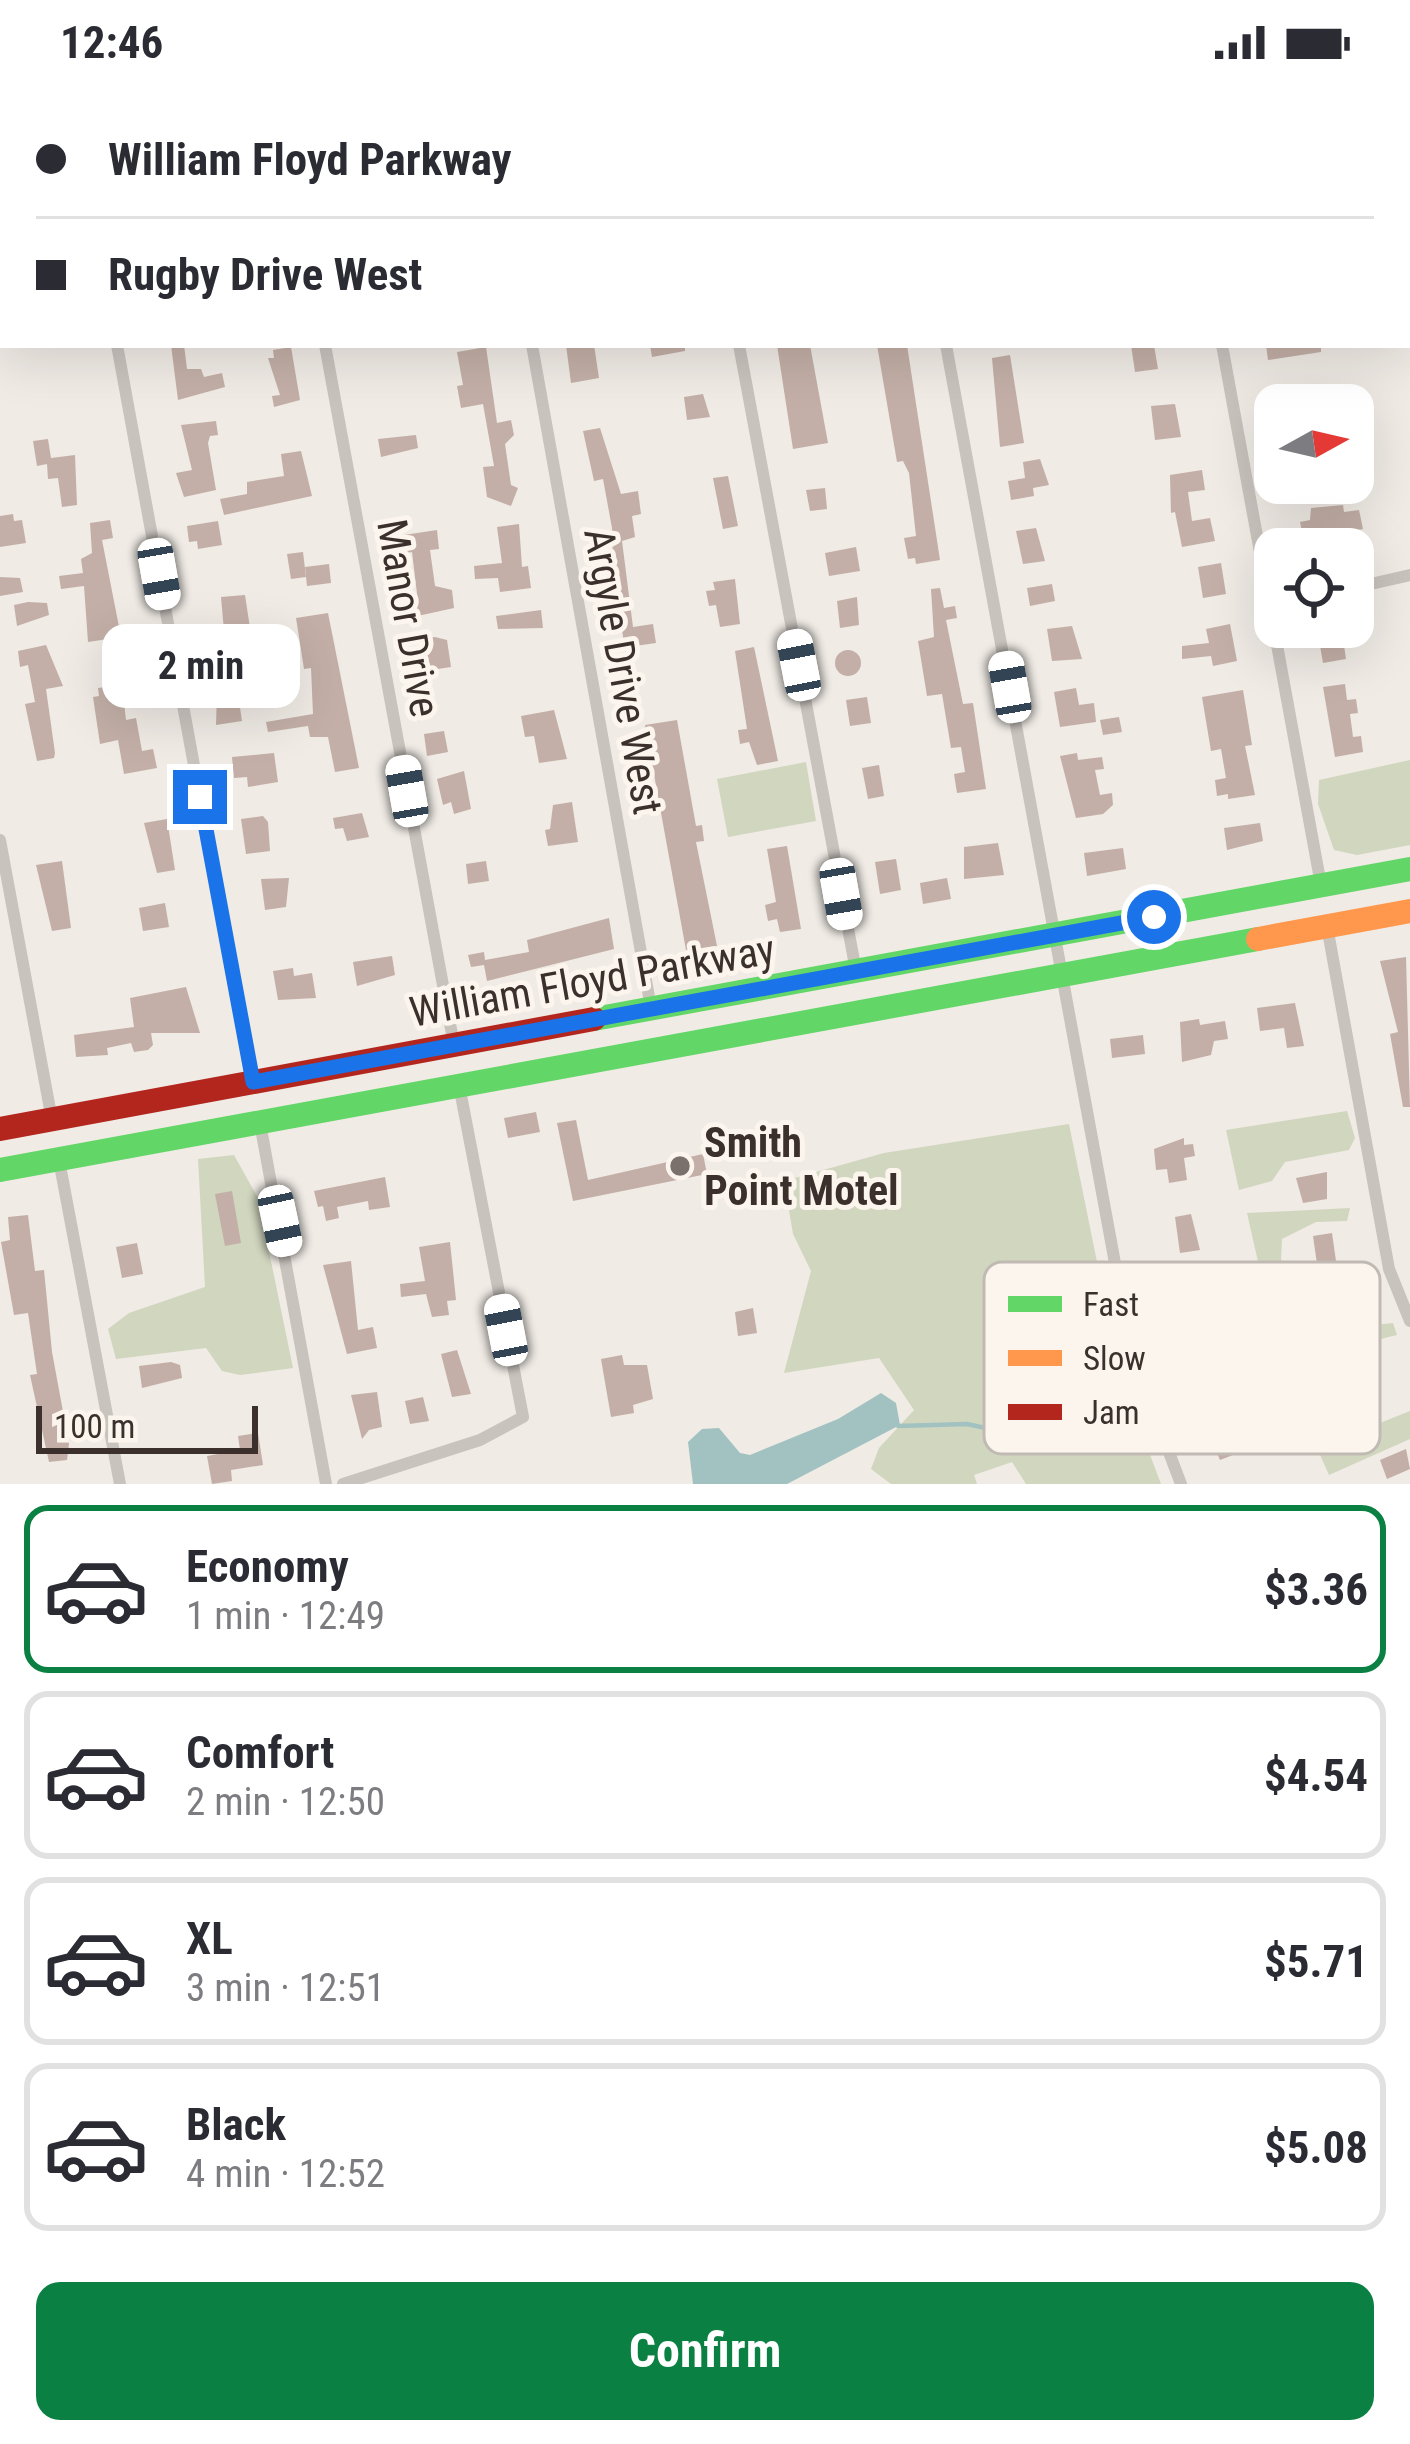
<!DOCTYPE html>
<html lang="en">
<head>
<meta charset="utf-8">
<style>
	:root { --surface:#fff; --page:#f7f7f7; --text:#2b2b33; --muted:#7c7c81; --line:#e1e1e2; --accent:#0b8043 }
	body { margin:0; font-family:"Roboto Condensed",sans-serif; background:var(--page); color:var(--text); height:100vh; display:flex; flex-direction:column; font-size:45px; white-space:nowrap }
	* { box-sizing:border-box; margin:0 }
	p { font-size:39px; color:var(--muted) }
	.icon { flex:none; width:66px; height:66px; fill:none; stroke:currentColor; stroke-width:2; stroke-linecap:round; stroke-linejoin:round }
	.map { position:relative; height:1400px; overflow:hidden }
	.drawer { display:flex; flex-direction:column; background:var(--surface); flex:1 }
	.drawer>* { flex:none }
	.top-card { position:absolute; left:0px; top:0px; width:1410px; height:264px; box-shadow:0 12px 48px #0002; display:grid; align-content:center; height:264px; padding:0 36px; background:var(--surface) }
	.needle { width:78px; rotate:82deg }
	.tools { position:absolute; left:1254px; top:300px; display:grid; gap:24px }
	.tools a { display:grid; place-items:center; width:120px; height:120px; border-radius:24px; background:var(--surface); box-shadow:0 12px 48px #0002; font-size:60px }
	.scale { position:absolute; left:36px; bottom:30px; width:222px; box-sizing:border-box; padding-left:12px; border:6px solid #3b302b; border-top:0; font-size:33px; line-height:42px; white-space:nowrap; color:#3b302b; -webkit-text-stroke:9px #fbf5ee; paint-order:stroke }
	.end { position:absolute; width:54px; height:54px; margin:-27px; border:15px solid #1a73e8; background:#fff; box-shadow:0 0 0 6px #fff }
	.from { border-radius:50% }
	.bubble { position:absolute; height:84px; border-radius:24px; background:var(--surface); box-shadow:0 12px 48px #0002; font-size:39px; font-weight:700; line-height:84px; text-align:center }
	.car { position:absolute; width:36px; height:72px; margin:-36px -18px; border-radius:15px; box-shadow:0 0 9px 3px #0007; background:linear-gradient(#fff 24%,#345 0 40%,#fff 0 76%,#345 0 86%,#fff 0) }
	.top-card b { display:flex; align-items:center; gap:42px; height:114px; font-size:45px }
	.top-card b+b { border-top:3px solid var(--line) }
	.top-card i { width:30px; height:30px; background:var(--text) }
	ul { padding:21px 0 0; list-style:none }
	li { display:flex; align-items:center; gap:36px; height:168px; margin:0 24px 18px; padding:0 12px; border:6px solid var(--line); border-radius:24px }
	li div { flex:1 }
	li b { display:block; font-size:45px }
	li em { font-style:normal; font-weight:700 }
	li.active { border-color:var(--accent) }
	li>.icon { width:108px; height:108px; stroke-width:1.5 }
	.primary-button { display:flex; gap:24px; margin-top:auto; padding:24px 36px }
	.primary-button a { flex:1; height:138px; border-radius:24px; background:var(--accent); color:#fff; font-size:48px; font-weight:700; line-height:138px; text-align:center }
	.status { display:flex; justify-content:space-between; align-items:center; height:84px; padding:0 60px; background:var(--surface); direction:ltr }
	.status svg { height:33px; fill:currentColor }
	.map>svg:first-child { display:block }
	.green { fill:#d1d6bf }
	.water { fill:#a1c2c1 }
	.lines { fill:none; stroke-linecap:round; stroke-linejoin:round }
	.stream { stroke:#a1c2c1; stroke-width:4.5 }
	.building { fill:#c3afa7 }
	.street { stroke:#c9c3be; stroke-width:12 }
	.fast { stroke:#63d668; stroke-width:24 }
	.slow { stroke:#ff974d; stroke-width:24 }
	.jam { stroke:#b3261e; stroke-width:24 }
	.route { stroke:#1a73e8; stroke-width:15 }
	.poi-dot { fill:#7a716c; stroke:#fbf5ee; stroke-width:4.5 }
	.labels { text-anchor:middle; stroke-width:10; stroke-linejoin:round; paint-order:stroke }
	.street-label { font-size:42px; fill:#3b302b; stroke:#fbf5ee }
	.poi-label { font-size:42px; font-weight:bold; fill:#3b302b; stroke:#fbf5ee; text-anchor:start }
	.key { fill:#fbf5ee; stroke:#c1bab4; stroke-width:3 }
	.key-label { font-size:33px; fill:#3b302b }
</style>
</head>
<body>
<div class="status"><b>12:46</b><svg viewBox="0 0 49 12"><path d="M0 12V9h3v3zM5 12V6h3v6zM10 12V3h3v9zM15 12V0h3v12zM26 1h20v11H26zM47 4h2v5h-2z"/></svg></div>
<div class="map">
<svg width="1410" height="1400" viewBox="0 0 1410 1400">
	<rect width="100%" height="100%" fill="#f0ebe5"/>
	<g class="green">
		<path d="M1357 0H1410V209L1407 3Z"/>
		<path d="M1410 676V761L1357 771 1334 766 1318 720 1319 696Z"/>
		<path d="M806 678 816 737 728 753 717 695Z"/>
		<path d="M1347 1027 1355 1054 1349 1066 1285 1078 1272 1097 1239 1106 1226 1046Z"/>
		<path d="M1069 1040 1120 1291 1161 1400H1026L1012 1378 974 1391 977 1400H891L871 1385 879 1364 914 1326 879 1274 784 1289 811 1187 793 1150 784 1097 884 1069Z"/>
		<path d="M234 1071 258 1114 293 1284 240 1291 222 1287 206 1264 116 1275 108 1245 129 1229 205 1203 198 1075Z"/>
		<path d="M1350 1124 1347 1137 1316 1138 1282 1155 1281 1175 1289 1188 1324 1199 1321 1210 1303 1224 1268 1222 1247 1129Z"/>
		<path d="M1393 1239 1397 1251 1348 1263 1287 1297 1276 1271 1320 1265 1346 1244Z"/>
		<path d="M1410 1327V1355L1329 1391 1317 1364Z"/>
	</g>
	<path class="water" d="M881 1309 896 1319 900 1341 787 1400H693L688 1358 702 1345 719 1344 740 1369 750 1371 838 1335Z"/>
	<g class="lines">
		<path class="stream" d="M898 1342 967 1340 1055 1359"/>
	</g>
	<g class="building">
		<path d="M171 261H184L187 285H201L204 293 222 289 225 303 178 316Z"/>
		<path d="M566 261H594L599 294 571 299Z"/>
		<path d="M650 261H685V267L652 273Z"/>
		<path d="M777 261H810L828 359 793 365Z"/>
		<path d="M877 261H907L940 476 916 480 915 474 908 475 904 454 916 452 909 389 903 377 897 378Z"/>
		<path d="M1131 261H1154L1158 285 1135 288Z"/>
		<path d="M1266 261H1321V268L1268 276Z"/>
		<path d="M291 263 300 316 274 323 272 312 280 311 268 274H274L273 266Z"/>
		<path d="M486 263 497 339 511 336 514 351 505 360 511 401 518 404 511 422 487 413 483 383 494 382 483 320 461 324 457 302 463 301 457 268Z"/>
		<path d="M1010 271 1024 359 1000 363 992 274Z"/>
		<path d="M703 310 710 333 687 336 684 313Z"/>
		<path d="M1175 320 1181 353 1155 356 1151 322Z"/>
		<path d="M216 337 218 351 210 352 208 359 216 406 184 413 176 389 192 386 181 341Z"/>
		<path d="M600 344 621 410 638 407 641 430 632 432 635 453 622 457 633 543 653 540 656 559 635 562 636 574 626 575 620 530 614 531 605 479 613 478 612 444 603 395 594 397 583 347Z"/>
		<path d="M416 351 418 364 381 373 378 355Z"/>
		<path d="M48 355 51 374 75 371 77 421 62 423 58 394 48 395 47 380 37 382 33 357Z"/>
		<path d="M301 367 312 412 224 431 220 415 247 410V398L284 392 281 370Z"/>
		<path d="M1040 375 1049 401 1033 404 1034 412 1011 416 1008 397 1025 394 1023 378Z"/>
		<path d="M1202 386 1205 406 1188 408 1192 437 1210 434 1215 457 1182 463 1175 428 1171 429 1170 391Z"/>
		<path d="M728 392 738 442 723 445 713 394Z"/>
		<path d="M825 404 827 425 810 427 806 406Z"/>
		<path d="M1343 421 1344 428 1359 426 1363 445 1348 448 1349 454 1305 462 1300 438 1310 436 1311 424Z"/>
		<path d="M13 430 14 437 22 436 26 459 0 463V432Z"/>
		<path d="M110 436 113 454 102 456 121 553 88 558 84 502 61 505 59 492 83 489 81 475 92 469 90 439Z"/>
		<path d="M218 437 222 461 198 465 197 457 189 458 187 442Z"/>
		<path d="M519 440 522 483 528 482 531 504 500 508 498 494 475 495 474 482 502 479 497 443Z"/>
		<path d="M1036 444 1045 477 1023 480 1016 447Z"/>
		<path d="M437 446 439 465 430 466 435 502 452 506 454 524 413 533 411 519 418 518 412 468 406 469 404 451Z"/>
		<path d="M856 463 860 487 829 492 825 469Z"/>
		<path d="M303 468 306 493 291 495 287 470Z"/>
		<path d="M1221 479 1226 510 1203 514 1198 483Z"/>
		<path d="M329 480 331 499 307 502 305 483Z"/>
		<path d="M0 493 20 494 23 508 0 512Z"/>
		<path d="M735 495 740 540 720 543 716 521 709 522 706 507 715 506 713 498Z"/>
		<path d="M1052 500 1055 517 1030 522 1027 504Z"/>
		<path d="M940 504 944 524 955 522 957 534 946 536 963 620 973 619 986 705 957 709 954 690 965 688 961 663 951 664 942 610 927 612 918 557 934 553 931 505Z"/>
		<path d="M245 511 253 564 226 569 221 513Z"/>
		<path d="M857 513 859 541 840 544 837 517Z"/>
		<path d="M28 518 47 519 49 531 17 542 14 521Z"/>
		<path d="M541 526 543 544 498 545 496 532Z"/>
		<path d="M328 529 359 684 335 688 328 653H310L308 642 268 648 266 638 313 630 311 584 304 585 296 534Z"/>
		<path d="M1230 540 1237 577 1213 582 1211 572 1182 575V562L1209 559 1206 545Z"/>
		<path d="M1072 542 1082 575 1052 577 1047 545Z"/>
		<path d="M1342 548 1346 575 1323 579 1318 550Z"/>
		<path d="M435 553 447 556 451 583 424 587 419 555Z"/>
		<path d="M46 561 63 602 46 605 55 669 54 674 37 677 25 620 35 618 28 581 20 583 18 567Z"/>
		<path d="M134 562 137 590 119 592 116 564Z"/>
		<path d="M754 563 778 677 757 681 749 658 740 660 738 646 747 645 735 567Z"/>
		<circle cx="848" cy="579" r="13"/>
		<path d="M235 590 242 637 216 641 217 608 225 606 223 592Z"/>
		<path d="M1345 600 1347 616 1356 615 1358 629 1350 630 1353 653 1361 652 1363 668 1335 673 1323 603Z"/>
		<path d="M122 601 126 636 136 634 142 667 153 665 157 684 124 690 118 656 100 660 93 613 99 612 98 604Z"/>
		<path d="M1076 604 1079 621 1094 619 1096 638 1060 643 1054 608Z"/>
		<path d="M1243 606 1252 661 1245 662 1255 711 1228 715V710L1217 712 1215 696 1226 694 1221 665 1211 667 1202 613Z"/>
		<path d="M867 613 871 639 850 642 846 616Z"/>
		<path d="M554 626 567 675 539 679 534 652 525 653 521 632Z"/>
		<path d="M1119 633 1122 648 1103 651 1100 636Z"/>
		<path d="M677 636 696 742 702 741 704 757 696 758 717 862 686 866 645 641Z"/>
		<path d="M444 647 448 668 427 672 424 650Z"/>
		<path d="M274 669 278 698 248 703 247 693 234 694 232 673Z"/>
		<path d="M1077 669 1078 676 1102 673 1104 685 1095 686 1100 711 1112 709 1113 721 1103 730 1076 734 1060 672Z"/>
		<path d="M879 681 884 712 868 715 862 684Z"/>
		<path d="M464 687 471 725 454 730 451 718 443 721 437 695Z"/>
		<path d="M572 718 578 758 548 762 545 746 550 745 553 721Z"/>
		<path d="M362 729 369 753 347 757 343 744 335 745 333 734Z"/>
		<path d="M263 732 268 738 270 767 246 770 241 735Z"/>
		<path d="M167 735 175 786 157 789 144 739Z"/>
		<path d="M1260 739 1263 757 1227 766 1224 744Z"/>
		<path d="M998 759 1004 791 964 795V763Z"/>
		<path d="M787 762 801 845 780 848 777 835 768 837 765 821 776 818 767 765Z"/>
		<path d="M1123 764 1126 785 1087 792 1084 769Z"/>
		<path d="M896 775 901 806 880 810 875 778Z"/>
		<path d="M62 777 71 844 52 847 36 781Z"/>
		<path d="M486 777 489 797 468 800 466 780Z"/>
		<path d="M289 794 286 823 265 826 261 795Z"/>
		<path d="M947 794 951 815 923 820 920 799Z"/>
		<path d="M165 819 169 843 143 847 139 824Z"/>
		<path d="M609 834 614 865 487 897 484 881 471 883 468 871 484 868 485 876 529 868 527 856Z"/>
		<path d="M392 872 395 891 357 902 353 878Z"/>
		<path d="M1406 873 1410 1023H1403L1390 950 1398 948 1380 877Z"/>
		<path d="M293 884 294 892 312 889 316 914 278 916 273 887Z"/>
		<path d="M186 903 200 949H151L153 961 148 966 134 968 131 959 107 964 108 971 76 973 74 951 134 943 130 914Z"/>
		<path d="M1295 919 1304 962 1287 964 1284 944 1260 947 1257 924Z"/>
		<path d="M1199 935 1200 941 1225 937 1228 955 1214 957 1211 971 1182 978 1180 938Z"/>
		<path d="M1143 951 1145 970 1112 974 1110 955Z"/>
		<path d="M536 1028 540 1048 508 1054 504 1034Z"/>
		<path d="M576 1036 588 1096 703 1070 707 1090 573 1117 557 1039Z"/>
		<path d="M1184 1054V1061L1193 1060 1195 1072 1184 1074 1187 1096 1169 1099 1167 1085 1156 1086 1154 1065Z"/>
		<path d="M1327 1088V1115L1303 1119 1296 1094Z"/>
		<path d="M385 1093 390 1123 369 1126 368 1117 337 1123 339 1134 326 1137 323 1122 318 1123 314 1107Z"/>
		<path d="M232 1107 241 1159 225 1162 215 1110Z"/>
		<path d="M1191 1130 1200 1166 1180 1169 1175 1133Z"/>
		<path d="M28 1131 35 1187 44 1186 52 1268 69 1360 67 1376 49 1378 30 1291 37 1290 28 1229 14 1231 1 1158 10 1156 8 1133Z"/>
		<path d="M1332 1149 1337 1184 1318 1187 1313 1152Z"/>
		<path d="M450 1158 456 1216 447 1217 449 1231 432 1233 426 1210 401 1213 400 1200 425 1197 419 1163Z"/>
		<path d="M137 1159 143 1190 122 1194 116 1163Z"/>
		<path d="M351 1177 358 1246 373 1243 377 1264 347 1270 323 1181Z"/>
		<path d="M753 1224 757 1249 738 1252 735 1228Z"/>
		<path d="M457 1266 471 1310 452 1313 441 1270Z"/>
		<path d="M622 1271 624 1281H647L653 1315 633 1321 634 1329 611 1333 601 1275Z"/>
		<path d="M171 1278 180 1281 182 1294 142 1304 139 1282Z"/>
		<path d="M377 1308 382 1343 369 1346 362 1355 351 1311Z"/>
		<path d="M423 1313 429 1337 410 1340 405 1317Z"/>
		<path d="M1231 1341 1246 1366 1220 1376 1209 1350Z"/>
		<path d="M258 1349 263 1381 231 1386 232 1397 212 1400 207 1372 240 1366 238 1352Z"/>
		<path d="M1406 1365 1410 1385 1387 1395 1380 1376Z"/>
	</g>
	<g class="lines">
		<g class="street">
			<path d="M276 0 277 3"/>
			<path d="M483 0 484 3"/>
			<path d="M690 0 691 3"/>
			<path d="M898 0V3"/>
			<path d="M1173 0V3"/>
			<path d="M61 3 77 0"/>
			<path d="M0 14H3"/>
			<path d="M117 261 252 998"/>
			<path d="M325 261 454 961"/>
			<path d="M532 261 651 924"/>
			<path d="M739 261 856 887"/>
			<path d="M946 261 1124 1228 1133 1273 1181 1400"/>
			<path d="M1222 261 1321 801"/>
			<path d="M1353 504 1410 491"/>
			<path d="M0 756 52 1036"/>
			<path d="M1327 842 1389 1185 1410 1237"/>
			<path d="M260 1039 326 1400"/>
			<path d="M59 1076 120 1400"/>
			<path d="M343 1400 480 1356 523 1333 459 1001"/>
		</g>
		<g class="fast">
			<path d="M594 935 1410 785"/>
			<path d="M0 1086 1258 855"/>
		</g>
		<path class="slow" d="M1258 855 1410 827"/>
		<path class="jam" d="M0 1045 594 935"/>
	</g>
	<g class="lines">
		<path class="route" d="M200 713 253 998 1154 833"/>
	</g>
	<circle class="poi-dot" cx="680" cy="1082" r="12"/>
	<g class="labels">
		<g class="street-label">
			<text transform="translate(409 534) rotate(80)" y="15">Manor Drive</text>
			<text transform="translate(624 587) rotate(80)" y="15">Argyle Drive West</text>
			<text transform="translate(592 896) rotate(-10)" y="15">William Floyd Parkway</text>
		</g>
		<g class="poi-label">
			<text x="704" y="1073">Smith<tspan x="704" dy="48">Point Motel</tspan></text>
		</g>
	</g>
	<rect x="984" y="1178" width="396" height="192" rx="18" class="key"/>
	<rect x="1008" y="1212" width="54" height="16" fill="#63d668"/>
	<rect x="1008" y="1266" width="54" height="16" fill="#ff974d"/>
	<rect x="1008" y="1320" width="54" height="16" fill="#b3261e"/>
	<g class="key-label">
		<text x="1083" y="1232">Fast</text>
		<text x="1083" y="1286">Slow</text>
		<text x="1083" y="1340">Jam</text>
	</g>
</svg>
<div class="tools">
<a><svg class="needle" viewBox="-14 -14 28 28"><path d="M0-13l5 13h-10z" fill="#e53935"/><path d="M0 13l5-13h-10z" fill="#7c7c81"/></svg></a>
<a><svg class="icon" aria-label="locate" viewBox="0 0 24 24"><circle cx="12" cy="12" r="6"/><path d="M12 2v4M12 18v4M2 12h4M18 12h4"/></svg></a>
</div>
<div class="scale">100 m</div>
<i class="end from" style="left:1154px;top:833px"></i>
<i class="end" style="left:200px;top:713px"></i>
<div class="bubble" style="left:102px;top:540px;width:198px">2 min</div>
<i class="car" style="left:159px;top:490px;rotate:170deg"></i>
<i class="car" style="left:799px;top:581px;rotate:349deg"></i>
<i class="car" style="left:1010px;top:603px;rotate:350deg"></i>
<i class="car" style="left:407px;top:707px;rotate:350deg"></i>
<i class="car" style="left:841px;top:810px;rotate:170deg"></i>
<i class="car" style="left:280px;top:1137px;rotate:168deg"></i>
<i class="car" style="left:506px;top:1246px;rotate:349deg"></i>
<div class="top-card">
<b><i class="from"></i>William Floyd Parkway</b>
<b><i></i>Rugby Drive West</b>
</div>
</div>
<section class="drawer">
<ul>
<li class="active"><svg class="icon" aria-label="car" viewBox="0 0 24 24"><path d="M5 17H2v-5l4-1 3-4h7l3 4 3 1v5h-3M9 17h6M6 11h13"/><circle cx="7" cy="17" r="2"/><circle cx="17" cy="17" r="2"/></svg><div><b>Economy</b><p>1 min · 12:49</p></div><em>$3.36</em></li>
<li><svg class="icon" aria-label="car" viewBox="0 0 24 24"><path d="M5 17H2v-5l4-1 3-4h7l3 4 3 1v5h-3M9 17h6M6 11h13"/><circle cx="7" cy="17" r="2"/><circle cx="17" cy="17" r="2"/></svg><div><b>Comfort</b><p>2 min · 12:50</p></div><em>$4.54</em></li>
<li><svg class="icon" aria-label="car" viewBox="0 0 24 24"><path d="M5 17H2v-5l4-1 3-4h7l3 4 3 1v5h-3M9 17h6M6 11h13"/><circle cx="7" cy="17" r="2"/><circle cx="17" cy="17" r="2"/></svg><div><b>XL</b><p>3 min · 12:51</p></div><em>$5.71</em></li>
<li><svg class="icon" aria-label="car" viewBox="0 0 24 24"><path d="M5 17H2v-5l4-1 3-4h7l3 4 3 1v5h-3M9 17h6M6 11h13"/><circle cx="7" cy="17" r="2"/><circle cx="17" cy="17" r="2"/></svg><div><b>Black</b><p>4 min · 12:52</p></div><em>$5.08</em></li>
</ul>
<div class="primary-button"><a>Confirm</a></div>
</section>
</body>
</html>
